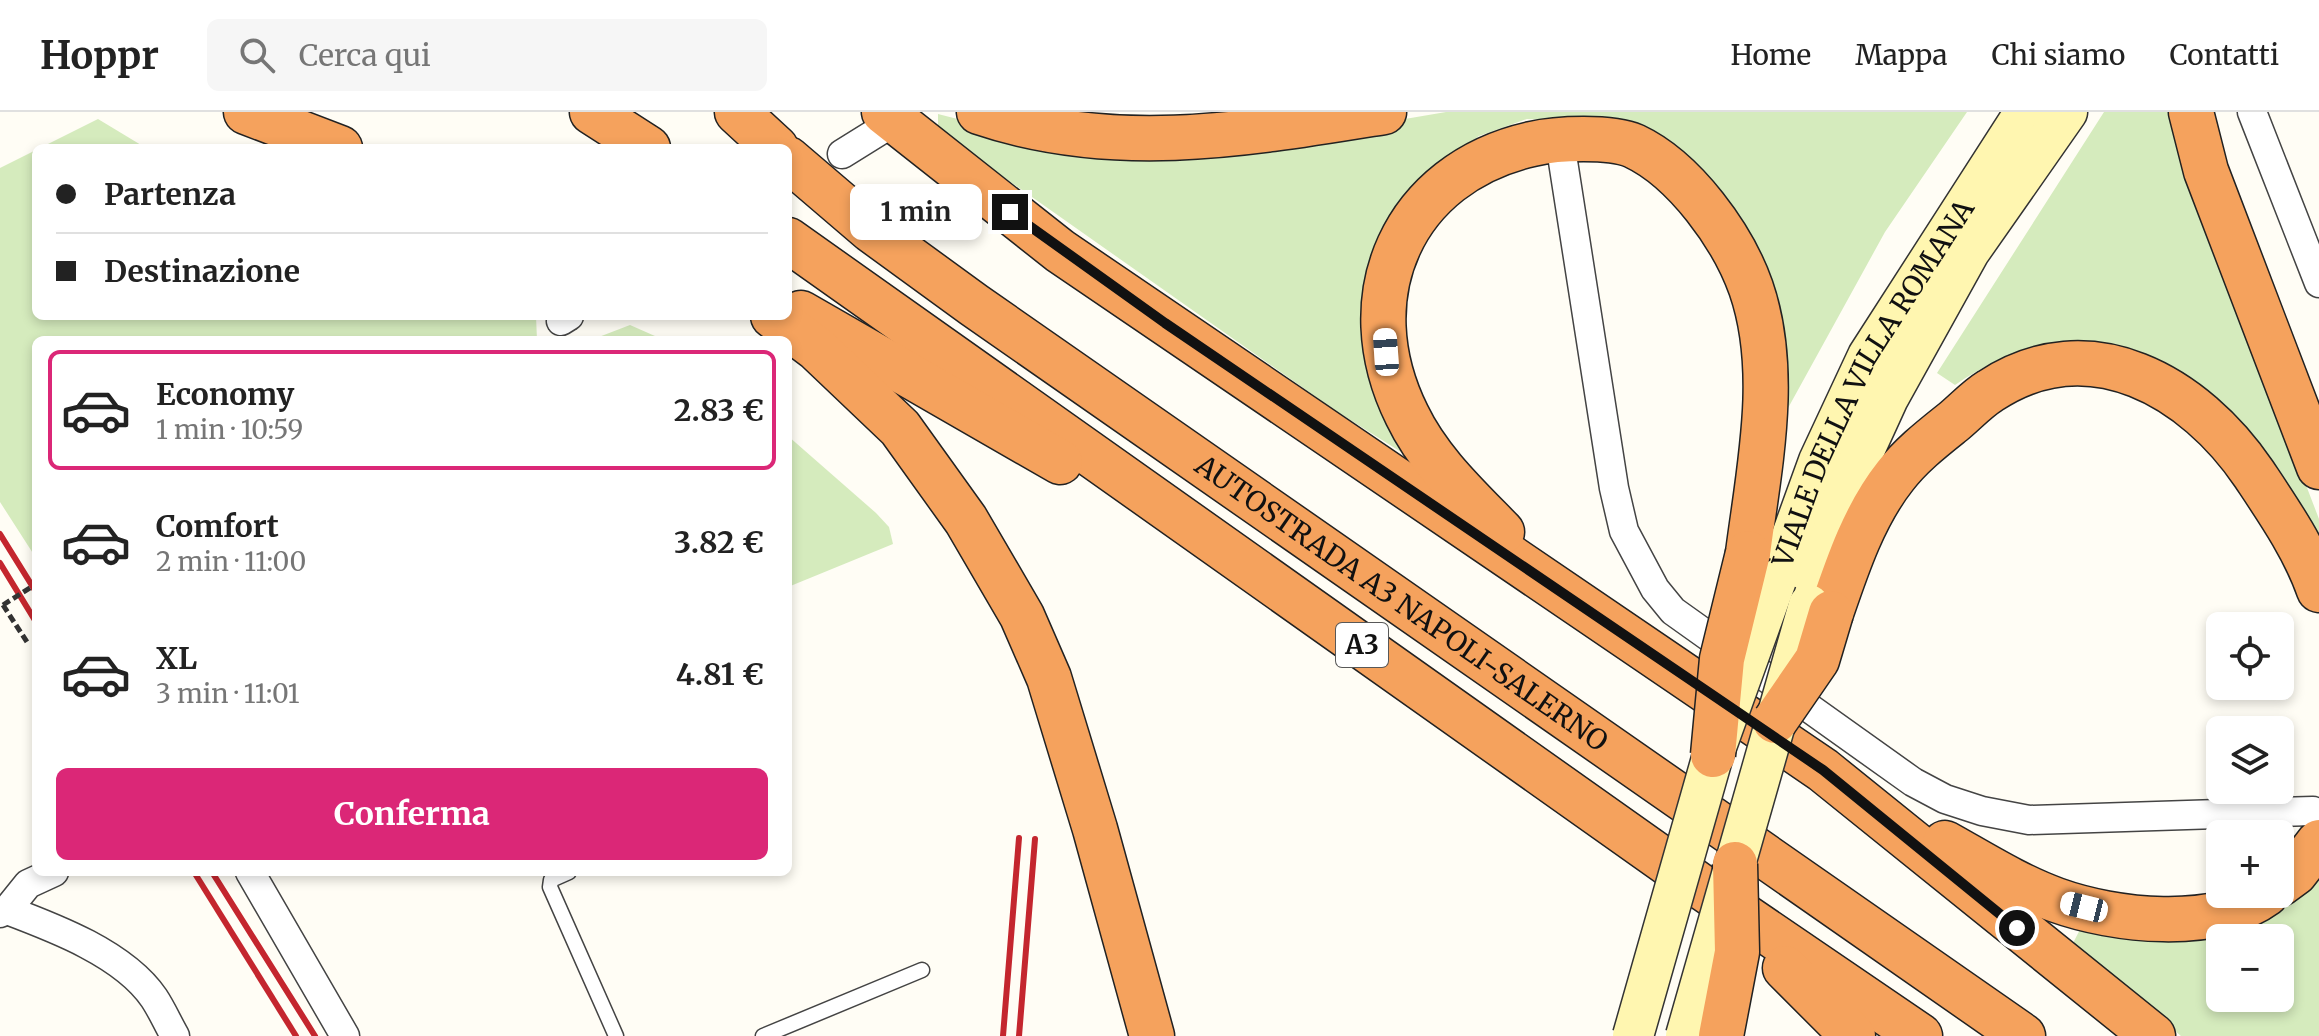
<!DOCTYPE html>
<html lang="it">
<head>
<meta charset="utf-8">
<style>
	:root { --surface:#fff; --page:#f6f6f6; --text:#222; --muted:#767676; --line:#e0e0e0; --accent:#db2777 }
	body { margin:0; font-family:Merriweather,serif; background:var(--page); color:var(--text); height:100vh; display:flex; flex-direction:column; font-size:30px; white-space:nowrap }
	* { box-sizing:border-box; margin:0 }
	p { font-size:26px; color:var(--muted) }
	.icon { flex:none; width:44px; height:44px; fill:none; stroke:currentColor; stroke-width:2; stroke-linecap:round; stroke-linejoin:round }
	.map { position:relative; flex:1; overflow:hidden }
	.drawer { position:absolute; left:32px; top:224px; width:760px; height:540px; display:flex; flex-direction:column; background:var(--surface); border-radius:12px; box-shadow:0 4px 12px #0003 }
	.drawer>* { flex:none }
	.top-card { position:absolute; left:32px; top:32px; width:760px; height:176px; border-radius:12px; box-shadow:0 4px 12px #0003; display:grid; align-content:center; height:176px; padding:0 24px; background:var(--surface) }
	.buttons { position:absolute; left:2206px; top:500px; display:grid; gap:16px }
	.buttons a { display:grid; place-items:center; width:88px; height:88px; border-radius:12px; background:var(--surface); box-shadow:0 4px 12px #0003; font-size:40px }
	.end { position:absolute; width:36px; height:36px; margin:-18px; border:10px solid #111; background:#fff; box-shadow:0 0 0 4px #fff }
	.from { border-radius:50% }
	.bubble { position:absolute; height:56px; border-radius:12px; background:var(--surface); box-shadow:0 4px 12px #0003; font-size:26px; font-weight:700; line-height:56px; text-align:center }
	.car { position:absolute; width:24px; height:48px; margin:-24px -12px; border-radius:10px; box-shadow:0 0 6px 2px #0007; background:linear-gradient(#fff 24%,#345 0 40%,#fff 0 76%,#345 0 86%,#fff 0) }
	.top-card b { display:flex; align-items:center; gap:28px; height:76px; font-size:30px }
	.top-card b+b { border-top:2px solid var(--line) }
	.top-card i { width:20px; height:20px; background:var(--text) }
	ul { padding:14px 0 0; list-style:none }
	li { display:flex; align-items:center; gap:24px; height:120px; margin:0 16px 12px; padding:0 8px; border:4px solid transparent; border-radius:12px }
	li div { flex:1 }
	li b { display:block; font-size:30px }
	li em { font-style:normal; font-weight:700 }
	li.active { border-color:var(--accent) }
	li>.icon { width:72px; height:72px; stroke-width:1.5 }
	.action { display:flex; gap:16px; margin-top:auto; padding:16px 24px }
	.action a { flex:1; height:92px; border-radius:12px; background:var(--accent); color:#fff; font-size:32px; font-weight:700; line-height:92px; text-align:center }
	header { display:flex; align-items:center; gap:48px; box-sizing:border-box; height:112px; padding:0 40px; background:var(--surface); border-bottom:2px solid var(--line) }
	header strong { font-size:38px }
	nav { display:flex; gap:44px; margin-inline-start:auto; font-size:28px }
	.search { width:560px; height:72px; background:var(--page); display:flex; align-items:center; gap:20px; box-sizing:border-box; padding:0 28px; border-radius:12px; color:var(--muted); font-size:30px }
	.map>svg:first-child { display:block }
	.green { fill:#d5ebbd; fill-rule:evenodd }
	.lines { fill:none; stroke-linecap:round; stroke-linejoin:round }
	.lane-casing { stroke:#444; stroke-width:17 }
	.street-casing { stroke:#444; stroke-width:31 }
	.secondary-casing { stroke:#333; stroke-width:43 }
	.highway-casing { stroke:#222; stroke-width:47 }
	.path { stroke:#333; stroke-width:5; stroke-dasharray:8 4; stroke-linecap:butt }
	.lane { stroke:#fff; stroke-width:14 }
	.street { stroke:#fff; stroke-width:28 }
	.secondary { stroke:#fff6b0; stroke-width:40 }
	.highway { stroke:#f5a25d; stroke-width:44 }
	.rail { stroke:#c4262e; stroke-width:6 }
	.secondary-bridge-casing { stroke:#333; stroke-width:43; stroke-linecap:butt }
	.highway-bridge-casing { stroke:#222; stroke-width:47; stroke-linecap:butt }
	.path-bridge { stroke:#333; stroke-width:5; stroke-dasharray:8 4; stroke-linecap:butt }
	.secondary-bridge { stroke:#fff6b0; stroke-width:40 }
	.highway-bridge { stroke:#f5a25d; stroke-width:44 }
	.route { stroke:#111; stroke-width:10 }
	.labels { text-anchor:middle; stroke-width:8; stroke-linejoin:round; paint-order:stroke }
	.shield { fill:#fff; stroke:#585858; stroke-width:2 }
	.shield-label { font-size:26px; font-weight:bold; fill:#111 }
	.street-label { font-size:28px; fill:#111; stroke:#fff }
</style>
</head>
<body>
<header>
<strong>Hoppr</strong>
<div class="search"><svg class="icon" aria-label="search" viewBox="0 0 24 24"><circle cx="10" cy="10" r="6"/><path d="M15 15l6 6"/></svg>Cerca qui</div>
<nav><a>Home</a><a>Mappa</a><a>Chi siamo</a><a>Contatti</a></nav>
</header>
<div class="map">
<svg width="2319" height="924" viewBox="0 0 2319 924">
	<rect width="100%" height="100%" fill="#fffdf5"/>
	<g class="green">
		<path d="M1446 0H1967L1885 120 1777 316 1746 126 1573 9 1527 7 1479 24 1429 60 1401 94 1409 345 1336 299 938 19V2L1051 31 1259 32Z"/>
		<path d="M2104 0H2178L2197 89 2319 407V450C2290 409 2260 367 2231 326 2220 310 2210 288 2195 277 2113 211 2039 217 1955 273L1937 261Z"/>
		<path d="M98 7 146 36H40Z"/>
		<path d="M36 38V204H536L537 228H36V446L0 390V56Z"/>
		<path d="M630 213 664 228H591Z"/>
		<path d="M788 324 876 401 889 415 893 432 788 475Z"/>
		<path d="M2319 752V924H2181L2073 831 2084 810 2137 820ZM2220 826H2280V886H2220Z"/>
	</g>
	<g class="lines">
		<defs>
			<g id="lane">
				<path d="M569 760 551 768 550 775 616 924"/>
				<path d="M763 924 922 858"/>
			</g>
			<g id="street">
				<path d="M2252 0 2319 171"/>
				<path d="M842 42 879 19"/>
				<path d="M1562 43 1614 376 1624 419 1655 477 1673 499 1913 670 1945 687 1982 699 2029 708 2313 699"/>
				<path d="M561 209 569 204"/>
				<path d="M250 760 345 924"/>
				<path d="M7 798C55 816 124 842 154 886 162 898 168 912 175 924"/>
				<path d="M0 801 7 798 28 772 54 760"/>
			</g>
			<g id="secondary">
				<path id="s1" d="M1776 468 1819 349 1868 244 2025 0"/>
				<path d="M1809 493 1846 378 1888 286 1969 140 2067 0"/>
			</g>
			<g id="highway">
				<path d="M246 0 340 36"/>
				<path d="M592 0 648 36"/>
				<path d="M737 0 776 36"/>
				<path d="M884 0 1060 139 1823 658 2153 924"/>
				<path d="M979 0C1114 46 1248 22 1384 0"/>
				<path d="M2191 0 2206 59 2319 355"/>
				<path id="s2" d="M788 47 871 118 974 193 2023 924"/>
				<path d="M788 128 1703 776 1920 924"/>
				<path d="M801 201 1060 350"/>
				<path d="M773 204 817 237 900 316 966 408 1022 504 1049 566 1095 717 1152 924"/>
				<path d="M1502 420C1467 384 1429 349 1407 303 1348 184 1403 61 1532 32 1557 26 1611 24 1634 34 1685 58 1733 125 1751 176 1780 260 1759 356 1748 441"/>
				<path d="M1831 501C1847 454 1864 403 1895 364 1911 343 1933 326 1953 310 1965 300 1977 287 1990 279 2090 213 2195 275 2254 362 2278 398 2305 437 2319 478"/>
				<path d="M1945 731C1981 751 2017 774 2056 788 2114 809 2214 820 2266 782"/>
				<path d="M2280 772 2295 761 2319 730"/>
				<path d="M1785 856 1853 924"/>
			</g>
		</defs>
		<use href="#lane" class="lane-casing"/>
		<use href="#street" class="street-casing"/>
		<use href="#secondary" class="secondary-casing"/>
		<use href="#highway" class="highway-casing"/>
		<path class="path" d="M3 493 27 530"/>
		<use href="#lane" class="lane"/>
		<use href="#street" class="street"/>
		<use href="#secondary" class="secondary"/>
		<use href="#highway" class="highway"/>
		<g class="rail">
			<path d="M0 422 36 480"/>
			<path d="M0 451 36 510"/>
			<path d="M194 760 296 924"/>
			<path d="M212 760 315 924"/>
			<path d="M1003 924 1019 726"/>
			<path d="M1019 924 1035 727"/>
		</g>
		<defs>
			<g id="secondary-bridge">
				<path d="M1633 924 1713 643 1776 468"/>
				<path d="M1686 924 1809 493"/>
			</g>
			<g id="highway-bridge">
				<path d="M1775 609 1817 548 1831 501"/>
				<path d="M1713 643 1722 547 1748 441"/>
				<path d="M1721 924 1737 840 1735 752"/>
			</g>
		</defs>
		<use href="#secondary-bridge" class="secondary-bridge-casing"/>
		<use href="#highway-bridge" class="highway-bridge-casing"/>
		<path class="path-bridge" d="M3 493 36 472"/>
		<use href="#secondary-bridge" class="secondary-bridge"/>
		<use href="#highway-bridge" class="highway-bridge"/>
	</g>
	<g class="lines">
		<path class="route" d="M1010 100 1165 211 1823 658 2017 816"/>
	</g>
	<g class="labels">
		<rect class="shield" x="1336" y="511" width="52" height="44" rx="6"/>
		<g class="shield-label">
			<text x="1362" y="542">A3</text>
		</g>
		<g class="street-label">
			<text dy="10" stroke="none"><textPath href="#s1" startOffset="220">VIALE DELLA VILLA ROMANA</textPath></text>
			<text dy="10" stroke="none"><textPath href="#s2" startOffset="758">AUTOSTRADA A3 NAPOLI-SALERNO</textPath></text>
		</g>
	</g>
</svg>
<div class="buttons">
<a><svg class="icon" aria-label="locate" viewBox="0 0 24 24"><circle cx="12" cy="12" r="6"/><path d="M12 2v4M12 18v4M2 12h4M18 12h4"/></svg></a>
<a><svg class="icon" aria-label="layers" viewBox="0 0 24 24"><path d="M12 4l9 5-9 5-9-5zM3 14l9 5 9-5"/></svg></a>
<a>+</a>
<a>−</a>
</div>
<i class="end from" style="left:2017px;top:816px"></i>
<i class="end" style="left:1010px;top:100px"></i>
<div class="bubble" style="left:850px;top:72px;width:132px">1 min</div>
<i class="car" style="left:1386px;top:240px;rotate:356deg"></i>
<i class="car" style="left:2084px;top:795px;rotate:284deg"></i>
<div class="top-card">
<b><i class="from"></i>Partenza</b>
<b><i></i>Destinazione</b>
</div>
<section class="drawer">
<ul>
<li class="active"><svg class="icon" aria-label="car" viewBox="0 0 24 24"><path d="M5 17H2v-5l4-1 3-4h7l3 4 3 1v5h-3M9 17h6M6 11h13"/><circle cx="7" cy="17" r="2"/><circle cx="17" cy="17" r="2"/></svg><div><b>Economy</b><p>1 min · 10:59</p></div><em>2.83 €</em></li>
<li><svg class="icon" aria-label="car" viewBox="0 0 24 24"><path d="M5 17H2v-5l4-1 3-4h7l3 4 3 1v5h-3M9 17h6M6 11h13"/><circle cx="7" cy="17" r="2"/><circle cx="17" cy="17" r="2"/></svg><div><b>Comfort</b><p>2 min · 11:00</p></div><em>3.82 €</em></li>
<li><svg class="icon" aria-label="car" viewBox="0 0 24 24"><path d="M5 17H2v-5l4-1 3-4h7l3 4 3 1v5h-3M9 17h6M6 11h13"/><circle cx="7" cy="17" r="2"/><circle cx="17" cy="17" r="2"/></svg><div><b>XL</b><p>3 min · 11:01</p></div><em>4.81 €</em></li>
</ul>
<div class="action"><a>Conferma</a></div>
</section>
</div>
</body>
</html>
